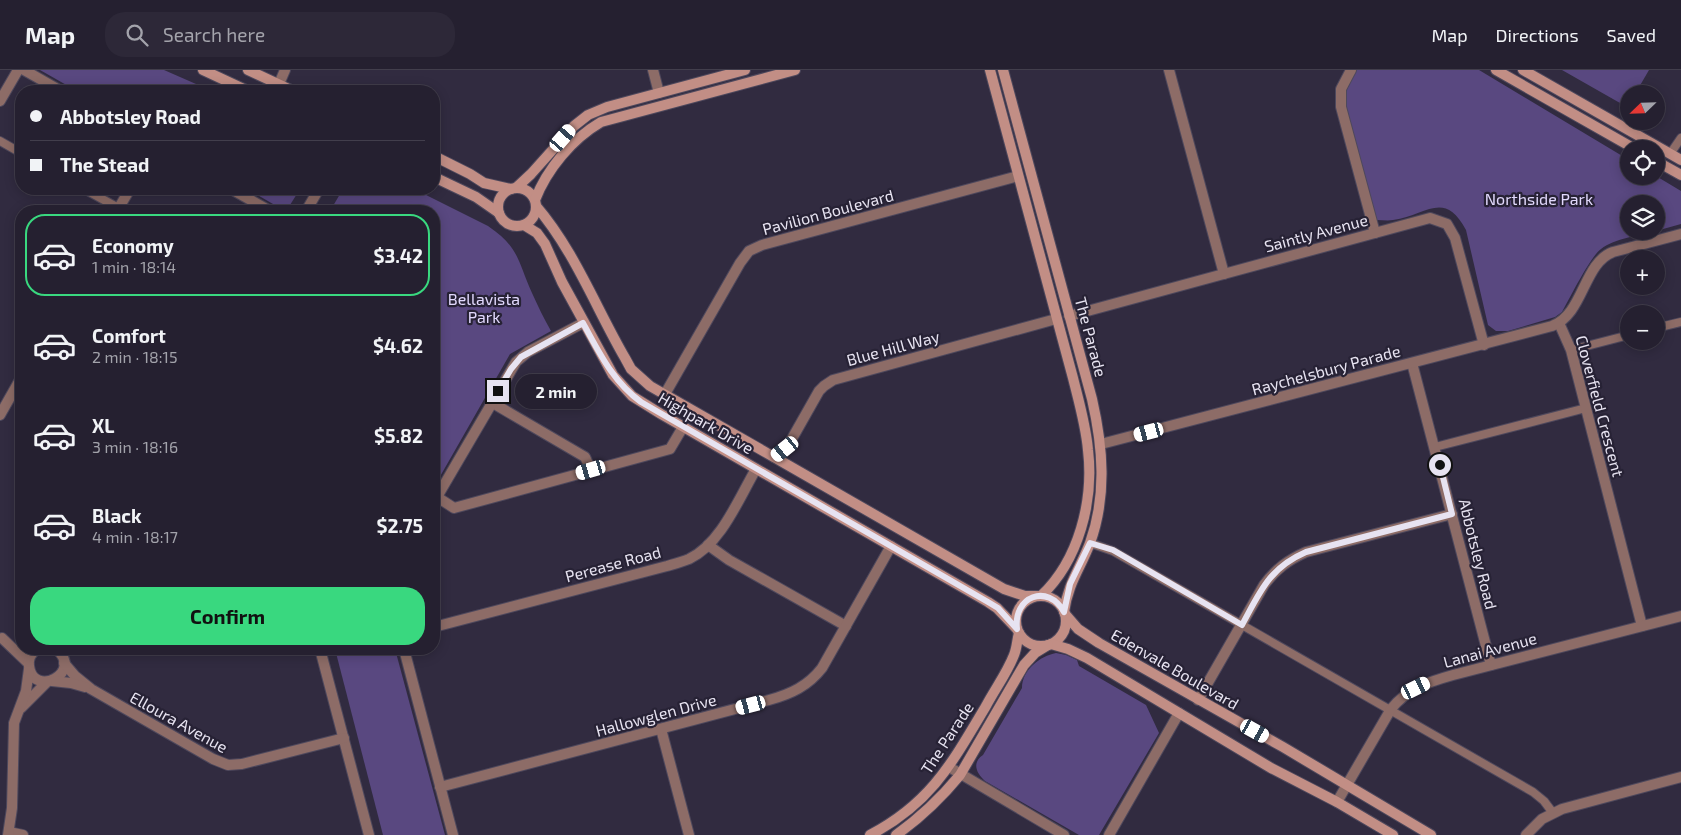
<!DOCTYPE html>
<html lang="en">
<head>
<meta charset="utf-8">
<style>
	:root { --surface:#252030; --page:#2d2838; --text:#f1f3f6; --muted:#a3a3ab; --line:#423e4c; --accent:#39d87f }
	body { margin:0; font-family:"Exo 2",sans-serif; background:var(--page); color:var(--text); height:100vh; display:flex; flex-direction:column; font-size:19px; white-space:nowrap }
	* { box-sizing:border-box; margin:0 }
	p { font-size:16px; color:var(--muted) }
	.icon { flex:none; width:28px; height:28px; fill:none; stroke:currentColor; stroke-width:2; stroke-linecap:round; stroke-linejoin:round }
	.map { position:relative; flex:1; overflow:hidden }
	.sheet { position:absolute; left:15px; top:135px; width:425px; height:450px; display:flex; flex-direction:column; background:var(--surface); border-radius:20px; box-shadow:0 2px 12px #0003,0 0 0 1px var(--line) }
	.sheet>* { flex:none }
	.guide { position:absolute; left:15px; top:15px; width:425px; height:110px; border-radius:20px; box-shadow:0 2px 12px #0003,0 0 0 1px var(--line); display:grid; align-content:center; height:110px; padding:0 15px; background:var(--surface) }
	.needle { width:32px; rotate:247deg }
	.buttons { position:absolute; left:1620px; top:15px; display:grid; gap:10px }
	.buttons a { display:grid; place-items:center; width:45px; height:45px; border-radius:50%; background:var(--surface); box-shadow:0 2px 12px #0003,0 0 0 1px var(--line); font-size:25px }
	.end { position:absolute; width:22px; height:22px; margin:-11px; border:6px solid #e7e3f1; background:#111; box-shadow:0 0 0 2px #111 }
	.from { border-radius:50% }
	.bubble { position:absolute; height:35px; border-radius:18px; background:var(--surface); box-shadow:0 2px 12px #0003,0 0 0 1px var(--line); font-size:16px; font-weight:700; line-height:35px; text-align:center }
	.car { position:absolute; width:15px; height:30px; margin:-15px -8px; border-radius:6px; box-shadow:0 0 4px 1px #0007; background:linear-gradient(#fff 24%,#345 0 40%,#fff 0 76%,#345 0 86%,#fff 0) }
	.guide b { display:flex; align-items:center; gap:18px; height:48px; font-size:19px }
	.guide b+b { border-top:1px solid var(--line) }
	.guide i { width:12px; height:12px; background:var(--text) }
	ul { padding:9px 0 0; list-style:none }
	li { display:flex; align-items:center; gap:15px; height:82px; margin:0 10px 8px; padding:0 5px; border:2px solid transparent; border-radius:20px }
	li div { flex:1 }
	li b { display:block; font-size:19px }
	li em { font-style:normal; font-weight:700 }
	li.active { border-color:var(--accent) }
	li>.icon { width:45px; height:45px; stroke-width:1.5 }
	.cta { display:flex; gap:10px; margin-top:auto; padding:10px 15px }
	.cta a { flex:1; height:58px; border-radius:20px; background:var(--accent); color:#111; font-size:20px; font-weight:700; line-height:58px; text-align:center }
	header { display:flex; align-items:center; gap:30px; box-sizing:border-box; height:70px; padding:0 25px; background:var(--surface); border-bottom:1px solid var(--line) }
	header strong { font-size:24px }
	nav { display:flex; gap:28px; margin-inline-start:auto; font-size:18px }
	.search { width:350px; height:45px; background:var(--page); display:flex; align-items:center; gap:12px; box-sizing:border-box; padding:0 18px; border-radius:20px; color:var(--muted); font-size:19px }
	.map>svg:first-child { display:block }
	.green { fill:#594880 }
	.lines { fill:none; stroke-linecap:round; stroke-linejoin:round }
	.lane-casing { stroke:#4e485c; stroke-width:10 }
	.street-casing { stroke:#4e485c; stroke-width:12 }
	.secondary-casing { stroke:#4e485c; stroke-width:12 }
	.lane { stroke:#8d6c67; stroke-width:8 }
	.street { stroke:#8d6c67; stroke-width:10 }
	.secondary { stroke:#c28e85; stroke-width:10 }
	.route { stroke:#e7e3f1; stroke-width:6 }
	.labels { text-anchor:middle; stroke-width:4.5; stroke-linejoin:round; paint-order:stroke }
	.park-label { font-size:16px; fill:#e2d9fd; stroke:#272235 }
	.street-label { font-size:16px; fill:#e7e3f1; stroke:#272235 }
</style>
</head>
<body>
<header>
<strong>Map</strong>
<div class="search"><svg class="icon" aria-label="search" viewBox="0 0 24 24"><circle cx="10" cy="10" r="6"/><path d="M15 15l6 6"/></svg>Search here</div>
<nav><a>Map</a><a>Directions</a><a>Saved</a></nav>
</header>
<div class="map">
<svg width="1681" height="765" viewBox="0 0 1681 765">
	<rect width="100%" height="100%" fill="#312b40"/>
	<g class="green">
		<path d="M40 0H164L212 21H77Z"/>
		<path d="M1356 0H1479L1629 90V106H1656L1681 121V154L1656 161V134H1629V161H1656C1639 166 1615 168 1601 179 1590 187 1570 228 1562 242L1555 247 1508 261H1496L1488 255 1466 160C1444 119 1426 146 1393 150 1388 151 1382 150 1377 150L1372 144 1345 34 1346 15Z"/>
		<path d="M1562 0H1649L1635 24H1629V34L1627 37Z"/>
		<path d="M247 119H300L290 135 280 138Z"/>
		<path d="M343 119H414L488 156C520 178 517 190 532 223 538 236 544 249 551 261L510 284 434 417V141H330Z"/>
		<path d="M335 579H395L445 765H383Z"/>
		<path d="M1056 583 1066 585 1077 590 1079 596 1146 635 1159 663 1099 765H1079L985 711C977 704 971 693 983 685L1022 618C1022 600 1040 586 1056 583Z"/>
	</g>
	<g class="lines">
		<defs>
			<g id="lane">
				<path d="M0 71 21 83"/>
				<path d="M1670 84 1681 68"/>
				<path d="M84 119 124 141"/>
				<path d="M1656 258 1681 252"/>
				<path d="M1571 280 1629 265"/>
				<path d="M1435 377 1586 338"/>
				<path d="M1090 473 1113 481 1533 722 1544 731 1553 743"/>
			</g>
			<g id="street">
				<path d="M24 0 61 21"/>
				<path d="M653 0 659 23"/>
				<path d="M1169 0 1224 204"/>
				<path d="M1351 0 1341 19V37L1375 163"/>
				<path d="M279 14 285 0"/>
				<path d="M0 31 18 0"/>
				<path d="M231 119 270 141"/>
				<path d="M117 141 130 119"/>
				<path d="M306 141 319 119"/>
				<path d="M1069 246 1430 148 1447 154 1455 168 1484 275"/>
				<path d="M1559 253 1571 280 1642 556"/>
				<path d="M1412 293 1491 595"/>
				<path d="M665 324 740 193 749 181 762 175 1018 106"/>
				<path d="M491 332 585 387 591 400"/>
				<path d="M0 345 21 308"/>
				<path d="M1101 374 1552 256C1584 244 1583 193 1613 182L1681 164"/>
				<path d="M774 387 789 374 819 321 824 316 833 310 1056 249"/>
				<path d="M437 427 454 438 670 379 683 357"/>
				<path d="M434 432 516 292 528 282 583 253"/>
				<path d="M708 475 729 490 846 556"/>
				<path d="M434 557 667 496C674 494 682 492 689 489 721 474 739 428 756 399"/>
				<path d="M2 568 28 593"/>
				<path d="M37 579C31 583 28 589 29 596 33 629 85 602 56 579"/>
				<path d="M320 579 369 765"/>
				<path d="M404 579 453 765"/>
				<path d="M64 593 75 606 91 619 213 689 228 695 242 694 344 668"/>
				<path d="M52 611 71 613 85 617"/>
				<path d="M1198 630 1264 515C1276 499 1288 490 1306 482L1452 444"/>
				<path d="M21 638 47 612"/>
				<path d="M661 659 689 765"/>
				<path d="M949 697 1064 765"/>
				<path d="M440 717 769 630C791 624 808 616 822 598L891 476"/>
				<path d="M1337 732 1391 639C1407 619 1428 612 1453 605L1681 546"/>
				<path d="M9 762 23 765"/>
				<path d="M8 765 12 738 14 653 26 621 29 599"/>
				<path d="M1109 765 1179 643"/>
				<path d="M1526 765 1542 749 1562 739 1681 707"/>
			</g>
			<g id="secondary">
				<path d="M203 0 248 21"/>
				<path d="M248 0 293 21"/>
				<path d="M990 0 1073 308C1079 332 1086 356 1088 380 1094 431 1079 490 1041 526"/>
				<path d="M1003 0 1092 329C1103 377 1107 426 1090 473 1080 499 1068 513 1064 542"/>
				<path d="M1496 0 1635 79"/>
				<path d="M1523 0 1681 90"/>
				<path d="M434 86 470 104 484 113 511 119"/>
				<path d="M1656 91 1681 105"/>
				<path d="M434 107 476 127 499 143"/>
				<path d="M516 118 531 104 574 56 588 45 607 37 745 0"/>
				<circle cx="517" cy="137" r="19"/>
				<path d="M535 130C547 99 572 69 601 52L795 0"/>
				<path d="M536 136C574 180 596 238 625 288L631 299 650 316 1004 519 1025 526H1036"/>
				<path d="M524 155 537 163 545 174 562 212 613 305 632 326 661 344 988 532 997 538 1017 559"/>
				<circle cx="1041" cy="551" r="25"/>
				<path d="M1065 544 1078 559 1099 573 1283 677 1431 765"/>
				<path d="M1051 574 1068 579 1087 588 1271 698 1337 732 1393 765"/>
				<path d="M870 765C931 733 952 693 986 636 995 619 1007 603 1014 585 1017 578 1017 570 1019 563"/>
				<path d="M896 765C920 748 941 728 960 705L1024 595 1035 583 1048 575"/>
			</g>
		</defs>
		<use href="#lane" class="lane-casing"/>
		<use href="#street" class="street-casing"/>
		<use href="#secondary" class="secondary-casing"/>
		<use href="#lane" class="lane"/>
		<use href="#street" class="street"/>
		<use href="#secondary" class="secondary"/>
	</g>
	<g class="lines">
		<path class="route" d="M498 321 511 299 521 287 583 253C599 282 613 312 641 332L988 532 998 538 1017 559C1013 526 1048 513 1064 542L1070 514 1090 473 1113 480 1242 555C1260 522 1269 498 1306 482L1452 444 1440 395"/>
	</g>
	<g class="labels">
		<g class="park-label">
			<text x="1539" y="135">Northside Park</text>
			<text x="484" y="235">Bellavista<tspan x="484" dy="18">Park</tspan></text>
		</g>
		<g class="street-label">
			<text transform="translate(828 142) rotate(-15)" y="6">Pavilion Boulevard</text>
			<text transform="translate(1316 163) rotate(-15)" y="6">Saintly Avenue</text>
			<text transform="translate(1091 267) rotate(75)" y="6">The Parade</text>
			<text transform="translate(893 278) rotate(-15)" y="6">Blue Hill Way</text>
			<text transform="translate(1326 300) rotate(-15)" y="6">Raychelsbury Parade</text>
			<text transform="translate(1600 336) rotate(75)" y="6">Cloverfield Crescent</text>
			<text transform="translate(706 353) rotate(30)" y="6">Highpark Drive</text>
			<text transform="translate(1478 484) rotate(76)" y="6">Abbotsley Road</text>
			<text transform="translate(613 494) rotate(-15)" y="6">Perease Road</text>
			<text transform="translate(1490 580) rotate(-15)" y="6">Lanai Avenue</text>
			<text transform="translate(1175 599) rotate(30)" y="6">Edenvale Boulevard</text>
			<text transform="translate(656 645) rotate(-15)" y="6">Hallowglen Drive</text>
			<text transform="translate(179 652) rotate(29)" y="6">Elloura Avenue</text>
			<text transform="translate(947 668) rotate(-57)" y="6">The Parade</text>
		</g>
	</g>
</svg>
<div class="buttons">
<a><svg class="needle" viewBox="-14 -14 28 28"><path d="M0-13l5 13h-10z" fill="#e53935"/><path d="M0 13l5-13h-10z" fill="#a3a3ab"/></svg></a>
<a><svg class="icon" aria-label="locate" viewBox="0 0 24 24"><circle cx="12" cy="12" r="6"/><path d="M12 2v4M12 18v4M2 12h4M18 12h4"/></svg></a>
<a><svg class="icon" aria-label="layers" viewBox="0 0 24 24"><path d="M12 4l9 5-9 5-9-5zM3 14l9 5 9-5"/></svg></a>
<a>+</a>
<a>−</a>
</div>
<i class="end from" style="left:1440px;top:395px"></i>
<i class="end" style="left:498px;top:321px"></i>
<div class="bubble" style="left:515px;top:304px;width:82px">2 min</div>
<i class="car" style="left:563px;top:68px;rotate:41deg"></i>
<i class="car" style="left:1149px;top:362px;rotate:255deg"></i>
<i class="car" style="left:785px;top:379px;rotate:231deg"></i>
<i class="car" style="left:591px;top:400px;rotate:254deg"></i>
<i class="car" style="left:1416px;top:618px;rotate:64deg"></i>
<i class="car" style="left:751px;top:635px;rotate:255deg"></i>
<i class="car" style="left:1255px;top:661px;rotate:119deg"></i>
<div class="guide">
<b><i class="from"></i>Abbotsley Road</b>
<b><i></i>The Stead</b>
</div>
<section class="sheet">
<ul>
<li class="active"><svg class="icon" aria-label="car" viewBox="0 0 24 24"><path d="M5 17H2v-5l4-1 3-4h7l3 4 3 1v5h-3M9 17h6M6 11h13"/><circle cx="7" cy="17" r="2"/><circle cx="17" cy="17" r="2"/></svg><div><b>Economy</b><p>1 min · 18:14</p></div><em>$3.42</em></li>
<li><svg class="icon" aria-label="car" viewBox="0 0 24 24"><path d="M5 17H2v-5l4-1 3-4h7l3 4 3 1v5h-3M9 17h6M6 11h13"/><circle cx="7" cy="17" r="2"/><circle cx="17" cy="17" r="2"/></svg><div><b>Comfort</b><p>2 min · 18:15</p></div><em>$4.62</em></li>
<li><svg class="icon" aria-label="car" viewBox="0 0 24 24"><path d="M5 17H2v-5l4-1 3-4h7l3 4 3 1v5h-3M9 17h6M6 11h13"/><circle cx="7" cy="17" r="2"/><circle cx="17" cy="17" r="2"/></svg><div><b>XL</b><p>3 min · 18:16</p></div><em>$5.82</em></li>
<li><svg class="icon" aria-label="car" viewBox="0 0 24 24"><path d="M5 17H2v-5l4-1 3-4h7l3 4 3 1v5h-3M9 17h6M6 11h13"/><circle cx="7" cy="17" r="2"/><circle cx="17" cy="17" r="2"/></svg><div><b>Black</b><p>4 min · 18:17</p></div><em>$2.75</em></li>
</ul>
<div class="cta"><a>Confirm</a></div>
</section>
</div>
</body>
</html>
